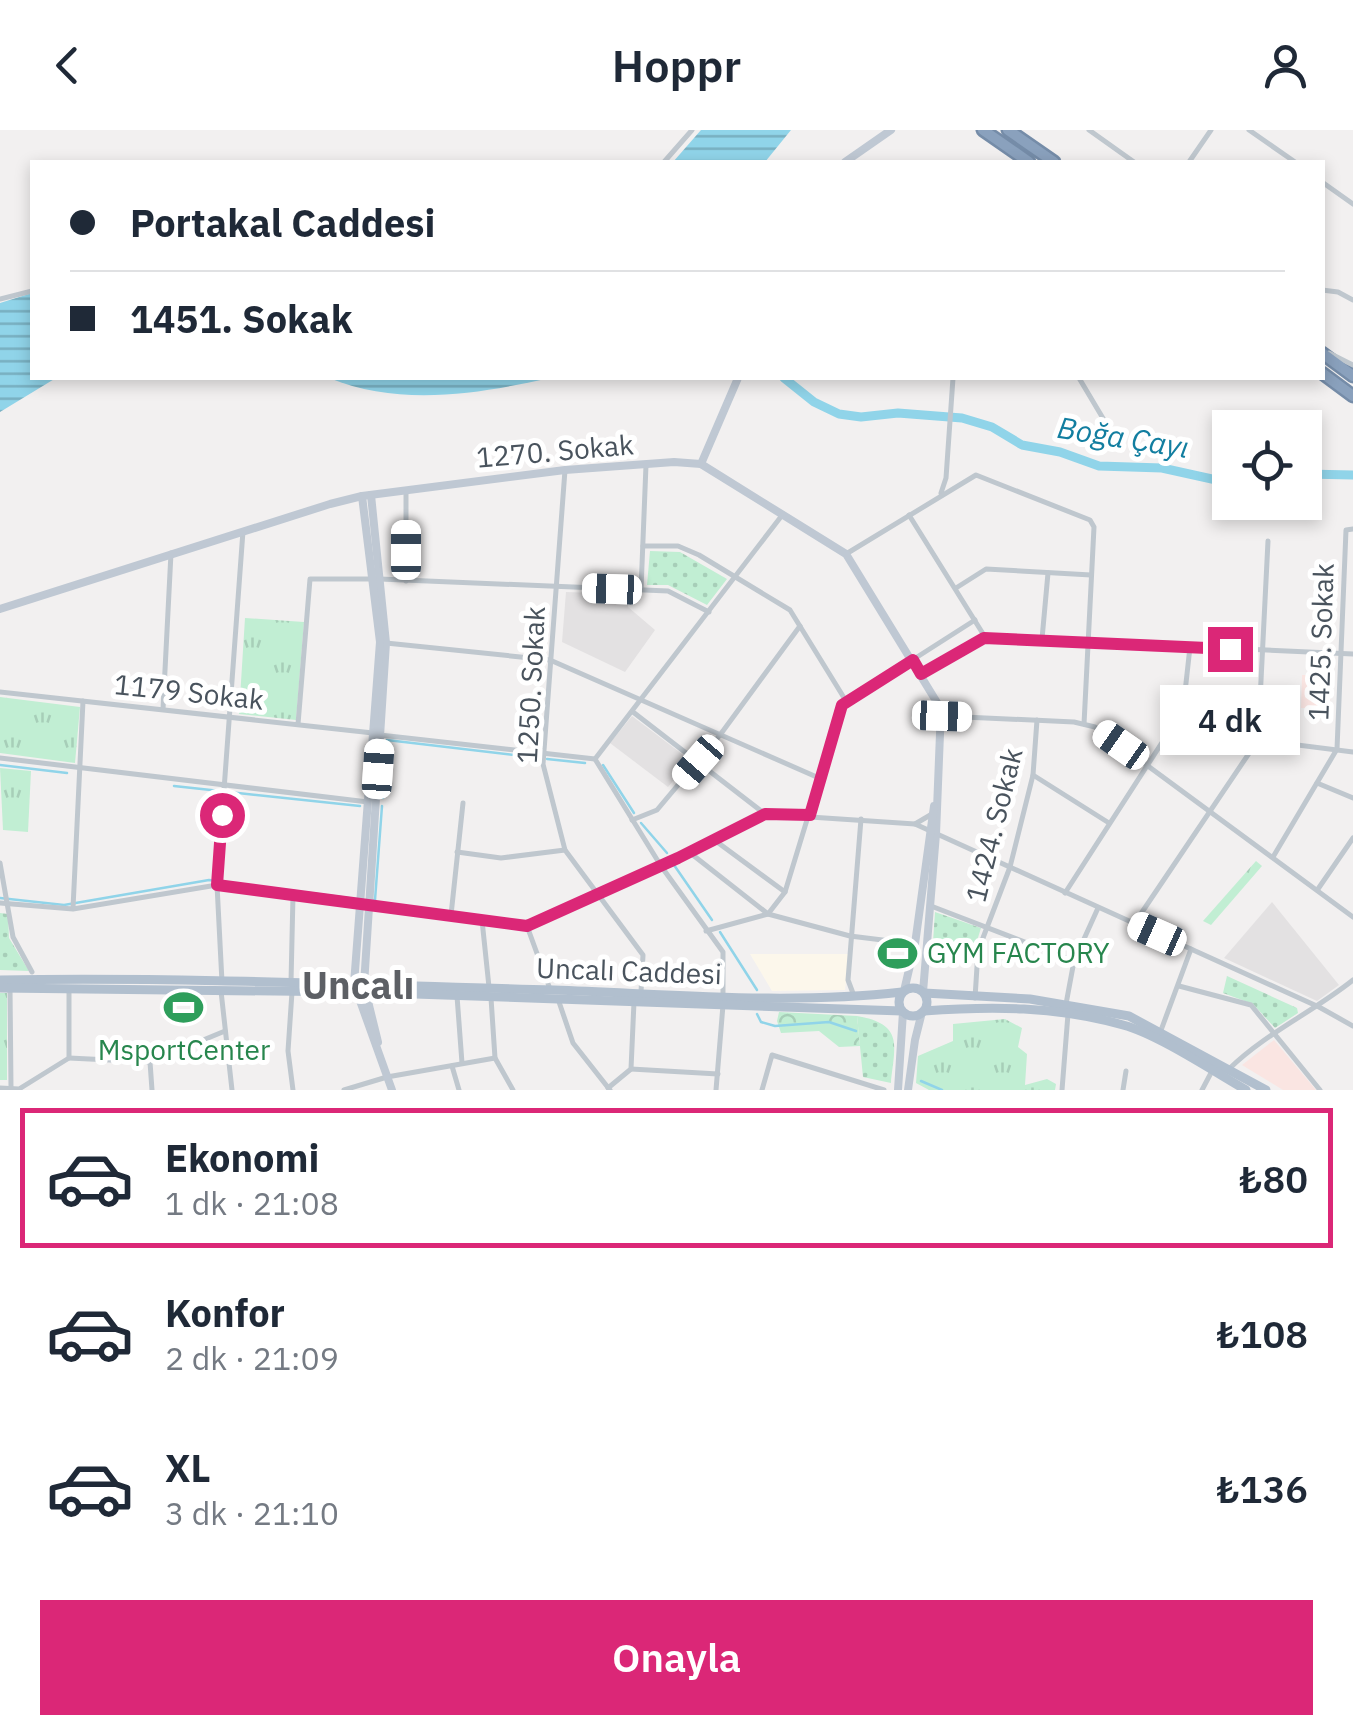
<!DOCTYPE html>
<html lang="tr">
<head>
<meta charset="utf-8">
<style>
	:root { --surface:#fff; --page:#f2f2f3; --text:#1f2937; --muted:#747a83; --line:#e0e1e3; --accent:#db2777 }
	body { margin:0; font-family:"IBM Plex Sans",sans-serif; background:var(--page); color:var(--text); height:100vh; display:flex; flex-direction:column; font-size:38px; white-space:nowrap }
	* { box-sizing:border-box; margin:0 }
	p { font-size:32px; color:var(--muted) }
	.icon { flex:none; width:55px; height:55px; fill:none; stroke:currentColor; stroke-width:2; stroke-linecap:round; stroke-linejoin:round }
	.map { position:relative; height:960px; overflow:hidden }
	.sheet { display:flex; flex-direction:column; background:var(--surface); flex:1 }
	.sheet>* { flex:none }
	.hud { position:absolute; left:30px; top:30px; width:1295px; height:220px; border-radius:0px; box-shadow:0 5px 15px #0003; display:grid; align-content:center; height:220px; padding:0 40px; background:var(--surface) }
	.tools { position:absolute; left:1212px; top:280px; display:grid; gap:20px }
	.tools a { display:grid; place-items:center; width:110px; height:110px; border-radius:0px; background:var(--surface); box-shadow:0 5px 15px #0003; font-size:50px }
	.end { position:absolute; width:45px; height:45px; margin:-22px; border:12px solid #db2777; background:#fff; box-shadow:0 0 0 5px #fff }
	.from { border-radius:50% }
	.bubble { position:absolute; height:70px; border-radius:0px; background:var(--surface); box-shadow:0 5px 15px #0003; font-size:32px; font-weight:600; line-height:70px; text-align:center }
	.car { position:absolute; width:30px; height:60px; margin:-30px -15px; border-radius:12px; box-shadow:0 0 8px 2px #0007; background:linear-gradient(#fff 24%,#345 0 40%,#fff 0 76%,#345 0 86%,#fff 0) }
	.hud b { display:flex; align-items:center; gap:35px; height:95px; font-size:38px }
	.hud b+b { border-top:2px solid var(--line) }
	.hud i { width:25px; height:25px; background:var(--text) }
	ul { padding:18px 0 0; list-style:none }
	li { display:flex; align-items:center; gap:30px; height:140px; margin:0 20px 15px; padding:0 20px; border:5px solid transparent; border-radius:0px }
	li div { flex:1 }
	li b { display:block; font-size:38px }
	li em { font-style:normal; font-weight:600 }
	li.active { border-color:var(--accent) }
	li>.icon { width:90px; height:90px; stroke-width:1.5 }
	.action { display:flex; gap:20px; margin-top:auto; padding:20px 40px }
	.action a { flex:1; height:115px; border-radius:0px; background:var(--accent); color:#fff; font-size:40px; font-weight:600; line-height:115px; text-align:center }
	header { display:flex; justify-content:space-between; align-items:center; height:130px; padding:0 40px; background:var(--surface); font-size:45px; font-weight:600 }
	.map>svg:first-child { display:block }
	.commercial { fill:#fcf7eb }
	.education { fill:#e3e1e2 }
	.medical { fill:#fae5e2 }
	.grass { fill:url(#grass-tufts) }
	.forest { fill:url(#forest-crowns) }
	.park { fill:url(#park-dots) }
	.water { fill:url(#water-rules) }
	.lines { fill:none; stroke-linecap:round; stroke-linejoin:round }
	.stream { stroke:#90d4e9; stroke-width:2.5 }
	.river { stroke:#90d4e9; stroke-width:9 }
	.highway-casing { stroke:#758ca8; stroke-width:15 }
	.street { stroke:#bfc7ce; stroke-width:5 }
	.secondary { stroke:#bfc8d3; stroke-width:8 }
	.primary { stroke:#b1bfce; stroke-width:9 }
	.highway { stroke:#8aa1bd; stroke-width:10 }
	.route { stroke:#db2777; stroke-width:12 }
	.labels { text-anchor:middle; stroke-width:10; stroke-linejoin:round; paint-order:stroke }
	.street-label { font-size:28px; fill:#49535d; stroke:#fff }
	.leisure-label { font-size:28px; fill:#27864d; stroke:#fff; text-anchor:start }
	.water-label { font-size:30px; font-style:italic; fill:#127ea0; stroke:#fff }
	.district-label { font-size:38px; font-weight:bold; fill:#5d6065; stroke:#fff }
</style>
</head>
<body>
<header><svg class="icon" aria-label="back" viewBox="0 0 24 24"><path d="M15 5l-7 7 7 7"/></svg>Hoppr<svg class="icon" aria-label="person" viewBox="0 0 24 24"><circle cx="12" cy="8" r="4"/><path d="M4 21q1-7 8-7t8 7"/></svg></header>
<div class="map">
<svg width="1353" height="960" viewBox="0 0 1353 960">
	<defs>
		<pattern id="grass-tufts" width="24" height="20" patternUnits="userSpaceOnUse" patternTransform="scale(2.5)"><rect width="24" height="20" fill="#c1eed3"/><path d="M3 7l-1-3M5 7V3M7 7l1-3M15 17l-1-3M17 17v-4M19 17l1-3" fill="none" stroke="#a7ceb8"/></pattern>
		<pattern id="forest-crowns" width="20" height="18" patternUnits="userSpaceOnUse" patternTransform="scale(2.5)"><rect width="20" height="18" fill="#c1eed3"/><path d="M2 6a3 3 0 1 1 6 0M12 15a3 3 0 1 1 6 0" fill="none" stroke="#a7ceb8"/></pattern>
		<pattern id="park-dots" width="8" height="8" patternUnits="userSpaceOnUse" patternTransform="scale(2.5)"><rect width="8" height="8" fill="#c1eed3"/><path d="M2 2h.1M6 6h.1" fill="none" stroke="#a7ceb8" stroke-width="1.8" stroke-linecap="round"/></pattern>
		<pattern id="water-rules" width="6" height="5" patternUnits="userSpaceOnUse" patternTransform="scale(2.5)"><rect width="6" height="5" fill="#90d4e9"/><path d="M0 2.5h6" fill="none" stroke="#78afc0"/></pattern>
	</defs>
	<rect width="100%" height="100%" fill="#f2f0f0"/>
	<path class="commercial" d="M750 824H849L845 860 772 861Z"/>
	<g class="education">
		<path d="M566 462 628 464V477L655 500 625 542 562 512Z"/>
		<path d="M632 586 690 630 668 657 610 613Z"/>
		<path d="M1272 772 1339 855 1317 871 1224 828Z"/>
	</g>
	<g class="medical">
		<path d="M1302 545H1331L1330 579 1301 578Z"/>
		<path d="M1274 910 1316 960H1283L1242 935Z"/>
	</g>
	<g class="grass">
		<path d="M245 488 304 492 296 590 239 584Z"/>
		<path d="M0 567 80 577 75 633 0 623Z"/>
		<path d="M0 638 31 641 28 702 3 700Z"/>
		<path d="M1256 731 1262 736 1211 795 1203 791Z"/>
		<rect x="0" y="863" width="7" height="87"/>
		<path d="M1005 889 1022 898 1018 917 1027 924 1025 955 1047 949 1056 954 1055 960H929L916 953 918 926 953 911V894Z"/>
	</g>
	<path class="forest" d="M779 882 857 886 860 916 839 917 819 901 781 903 777 891Z"/>
	<g class="park">
		<path d="M650 421 680 422 727 449 707 475 668 455H647Z"/>
		<path d="M935 782 981 798 975 817 933 812Z"/>
		<path d="M0 783 8 784 9 808 29 841 0 840Z"/>
		<path d="M1227 846 1297 878 1298 883 1275 898 1253 874 1223 863Z"/>
		<path d="M857 886C904 894 895 915 891 953L863 947Z"/>
	</g>
	<g class="water">
		<path d="M701 0H791L765 32H673Z"/>
		<path d="M32 163V248H56L0 282V173Z"/>
		<path d="M329 248H550C478 264 400 277 329 248Z"/>
	</g>
	<g class="lines">
		<g class="stream">
			<path d="M547 629 585 633"/>
			<path d="M0 635 67 643"/>
			<path d="M603 635 634 683"/>
			<path d="M174 656 220 661"/>
			<path d="M229 662 360 676"/>
			<path d="M383 668 387 610 539 628"/>
			<path d="M641 693 667 723"/>
			<path d="M674 735 712 790"/>
			<path d="M0 768 64 775 209 750 356 769"/>
			<path d="M371 770H375L382 676"/>
			<path d="M720 802 757 860"/>
			<path d="M757 884 761 892 775 896 829 892 856 901"/>
			<path d="M921 951 942 960"/>
		</g>
		<g class="river">
			<path d="M784 248 814 272 839 284 861 287 898 283 962 288 992 297 1022 315 1060 322 1099 336 1162 338 1230 353"/>
			<path d="M1305 344 1353 345"/>
		</g>
		<defs>
			<g id="highway">
				<path d="M983 0 1029 32"/>
				<path d="M1008 0 1054 32"/>
				<path d="M1322 223 1353 246"/>
				<path d="M1322 243 1353 266"/>
			</g>
		</defs>
		<use href="#highway" class="highway-casing"/>
		<g class="street">
			<path d="M1089 0 1134 32"/>
			<path d="M1249 0 1295 32"/>
			<path d="M664 32 692 0"/>
			<path d="M1189 32 1211 0"/>
			<path d="M1322 52 1353 74"/>
			<path d="M1322 160 1338 162 1353 170"/>
			<path d="M0 169 32 161"/>
			<path d="M1329 223 1353 235"/>
			<path d="M1079 248 1104 290"/>
			<path d="M565 340 543 634 565 720 643 825 641 862"/>
			<path d="M941 363 946 348 953 248"/>
			<path d="M909 385 985 507"/>
			<path d="M643 416H678L699 425 790 480 846 571"/>
			<path d="M846 424 976 345 1090 390 1094 397 1084 594"/>
			<path d="M380 449 668 461 709 482"/>
			<path d="M406 451V360"/>
			<path d="M956 458 986 439 1091 445"/>
			<path d="M641 460 646 335"/>
			<path d="M1042 509 1048 443"/>
			<path d="M386 513 550 530 819 648"/>
			<path d="M921 543 985 507 1353 524"/>
			<path d="M0 562 373 603"/>
			<path d="M163 579 171 423"/>
			<path d="M633 582 765 684"/>
			<path d="M942 586 1074 592 1095 597 1353 787"/>
			<path d="M298 594 310 449H372"/>
			<path d="M380 605 595 629 783 384"/>
			<path d="M1258 610 1353 622"/>
			<path d="M0 628 368 672"/>
			<path d="M595 629 661 736 723 822V867"/>
			<path d="M1033 645 1109 693"/>
			<path d="M1317 653 1353 668"/>
			<path d="M632 690 657 680 720 605 800 496"/>
			<path d="M915 694 932 684"/>
			<path d="M713 709 785 762"/>
			<path d="M457 722 501 728 565 720"/>
			<path d="M689 722 768 784 785 762 842 575 975 490"/>
			<path d="M1273 727 1337 619 1346 400 1353 399"/>
			<path d="M0 733 13 807 32 842"/>
			<path d="M1318 759 1353 708"/>
			<path d="M1065 763 1183 580 1190 517"/>
			<path d="M0 773 73 779 217 755 358 774"/>
			<path d="M368 775 527 796 678 728 765 684 915 694 1319 877 1353 896"/>
			<path d="M931 776 1074 831"/>
			<path d="M73 778 83 571"/>
			<path d="M451 785 463 673"/>
			<path d="M482 790 489 857"/>
			<path d="M1134 794 1258 610 1268 411"/>
			<path d="M527 796 550 859"/>
			<path d="M706 801 768 784 850 806 915 814"/>
			<path d="M926 816 978 821"/>
			<path d="M222 852 217 755 243 401"/>
			<path d="M291 852 293 765"/>
			<path d="M1179 856 1251 875 1320 960"/>
			<path d="M10 858 11 957"/>
			<path d="M221 861 232 960"/>
			<path d="M292 862 288 921 293 960"/>
			<path d="M457 866 462 933"/>
			<path d="M854 866 848 850 861 689"/>
			<path d="M491 868 495 928 513 960"/>
			<path d="M975 868 978 821 1010 737 1033 645 1037 590"/>
			<path d="M558 869 573 913 610 960"/>
			<path d="M1066 874 1074 831 1098 778"/>
			<path d="M1160 903 1191 819"/>
			<path d="M69 928 150 932 225 901"/>
			<path d="M150 932 152 960"/>
			<path d="M452 936 459 960"/>
			<path d="M631 939 718 944"/>
			<path d="M1229 939C1266 903 1313 882 1353 850"/>
			<path d="M0 958 19 959 69 928V859"/>
			<path d="M608 958 631 939 634 872"/>
			<path d="M344 960 387 947 495 928"/>
			<path d="M716 960 723 875"/>
			<path d="M762 960 772 925 884 960"/>
			<path d="M1062 960 1068 884"/>
			<path d="M1123 960 1126 941"/>
			<path d="M1202 960 1212 941"/>
		</g>
		<g class="secondary">
			<path d="M845 32 891 0"/>
			<path d="M701 334 738 248"/>
			<path d="M371 365 386 513 364 855 378 912"/>
			<path d="M362 366 380 512 354 854 392 960"/>
			<path d="M0 479 330 374 362 366 565 340 674 332 701 334 846 424 941 579 936 704 923 862"/>
			<path d="M904 861 915 814 934 676"/>
			<path d="M898 960 903 882"/>
			<path d="M908 960 915 910 922 882"/>
		</g>
		<g class="primary">
			<path d="M0 850C184 847 369 855 554 860 670 864 787 875 902 862"/>
			<circle cx="913" cy="872" r="14"/>
			<path d="M0 858 356 862 902 881"/>
			<path d="M924 863 1030 869 1129 886 1266 960"/>
			<path d="M924 881C991 876 1057 876 1123 895 1157 904 1213 941 1246 960"/>
		</g>
		<use href="#highway" class="highway"/>
	</g>
	<g class="lines">
		<path class="route" d="M222 685 217 755 527 796 678 728 765 684 810 685 842 575 913 530 921 544 984 508 1230 519"/>
	</g>
	<defs>
		<symbol id="stadium-bare" viewBox="-9 -9 18 18"><path d="M0-5a6.5 5 0 1 0 0 10a6.5 5 0 1 0 0-10ZM-3.5-1.8h7v3.6h-7Z" fill="#2e9e5b" stroke="#fff" stroke-width="2.5" paint-order="stroke"/></symbol>
	</defs>
	<g fill-rule="evenodd">
		<use href="#stadium-bare" x="870" y="796" width="55" height="55"/>
		<use href="#stadium-bare" x="156" y="850" width="55" height="55"/>
	</g>
	<g class="labels">
		<g class="street-label">
			<text transform="translate(555 321) rotate(-5)" y="10">1270. Sokak</text>
			<text transform="translate(1321 512) rotate(-88)" y="10">1425. Sokak</text>
			<text transform="translate(531 555) rotate(-87)" y="10">1250. Sokak</text>
			<text transform="translate(189 562) rotate(6)" y="10">1179 Sokak</text>
			<text transform="translate(994 695) rotate(-76)" y="10">1424. Sokak</text>
			<text transform="translate(629 841) rotate(2)" y="10">Uncalı Caddesi</text>
		</g>
		<g class="leisure-label">
			<text x="927" y="833">GYM FACTORY</text>
			<text x="184" y="930" text-anchor="middle">MsportCenter</text>
		</g>
		<g class="water-label">
			<text transform="translate(1123 308) rotate(9)" y="10">Boğa Çayı</text>
		</g>
		<g class="district-label">
			<text x="358" y="869">Uncalı</text>
		</g>
	</g>
</svg>
<div class="tools">
<a><svg class="icon" aria-label="locate" viewBox="0 0 24 24"><circle cx="12" cy="12" r="6"/><path d="M12 2v4M12 18v4M2 12h4M18 12h4"/></svg></a>
</div>
<i class="end from" style="left:222px;top:685px"></i>
<i class="end" style="left:1230px;top:519px"></i>
<div class="bubble" style="left:1160px;top:555px;width:140px">4 dk</div>
<i class="car" style="left:406px;top:420px;rotate:0deg"></i>
<i class="car" style="left:612px;top:459px;rotate:272deg"></i>
<i class="car" style="left:942px;top:586px;rotate:92deg"></i>
<i class="car" style="left:1121px;top:615px;rotate:305deg"></i>
<i class="car" style="left:698px;top:632px;rotate:221deg"></i>
<i class="car" style="left:378px;top:639px;rotate:4deg"></i>
<i class="car" style="left:1157px;top:804px;rotate:294deg"></i>
<div class="hud">
<b><i class="from"></i>Portakal Caddesi</b>
<b><i></i>1451. Sokak</b>
</div>
</div>
<section class="sheet">
<ul>
<li class="active"><svg class="icon" aria-label="car" viewBox="0 0 24 24"><path d="M5 17H2v-5l4-1 3-4h7l3 4 3 1v5h-3M9 17h6M6 11h13"/><circle cx="7" cy="17" r="2"/><circle cx="17" cy="17" r="2"/></svg><div><b>Ekonomi</b><p>1 dk · 21:08</p></div><em>₺80</em></li>
<li><svg class="icon" aria-label="car" viewBox="0 0 24 24"><path d="M5 17H2v-5l4-1 3-4h7l3 4 3 1v5h-3M9 17h6M6 11h13"/><circle cx="7" cy="17" r="2"/><circle cx="17" cy="17" r="2"/></svg><div><b>Konfor</b><p>2 dk · 21:09</p></div><em>₺108</em></li>
<li><svg class="icon" aria-label="car" viewBox="0 0 24 24"><path d="M5 17H2v-5l4-1 3-4h7l3 4 3 1v5h-3M9 17h6M6 11h13"/><circle cx="7" cy="17" r="2"/><circle cx="17" cy="17" r="2"/></svg><div><b>XL</b><p>3 dk · 21:10</p></div><em>₺136</em></li>
</ul>
<div class="action"><a>Onayla</a></div>
</section>
</body>
</html>
